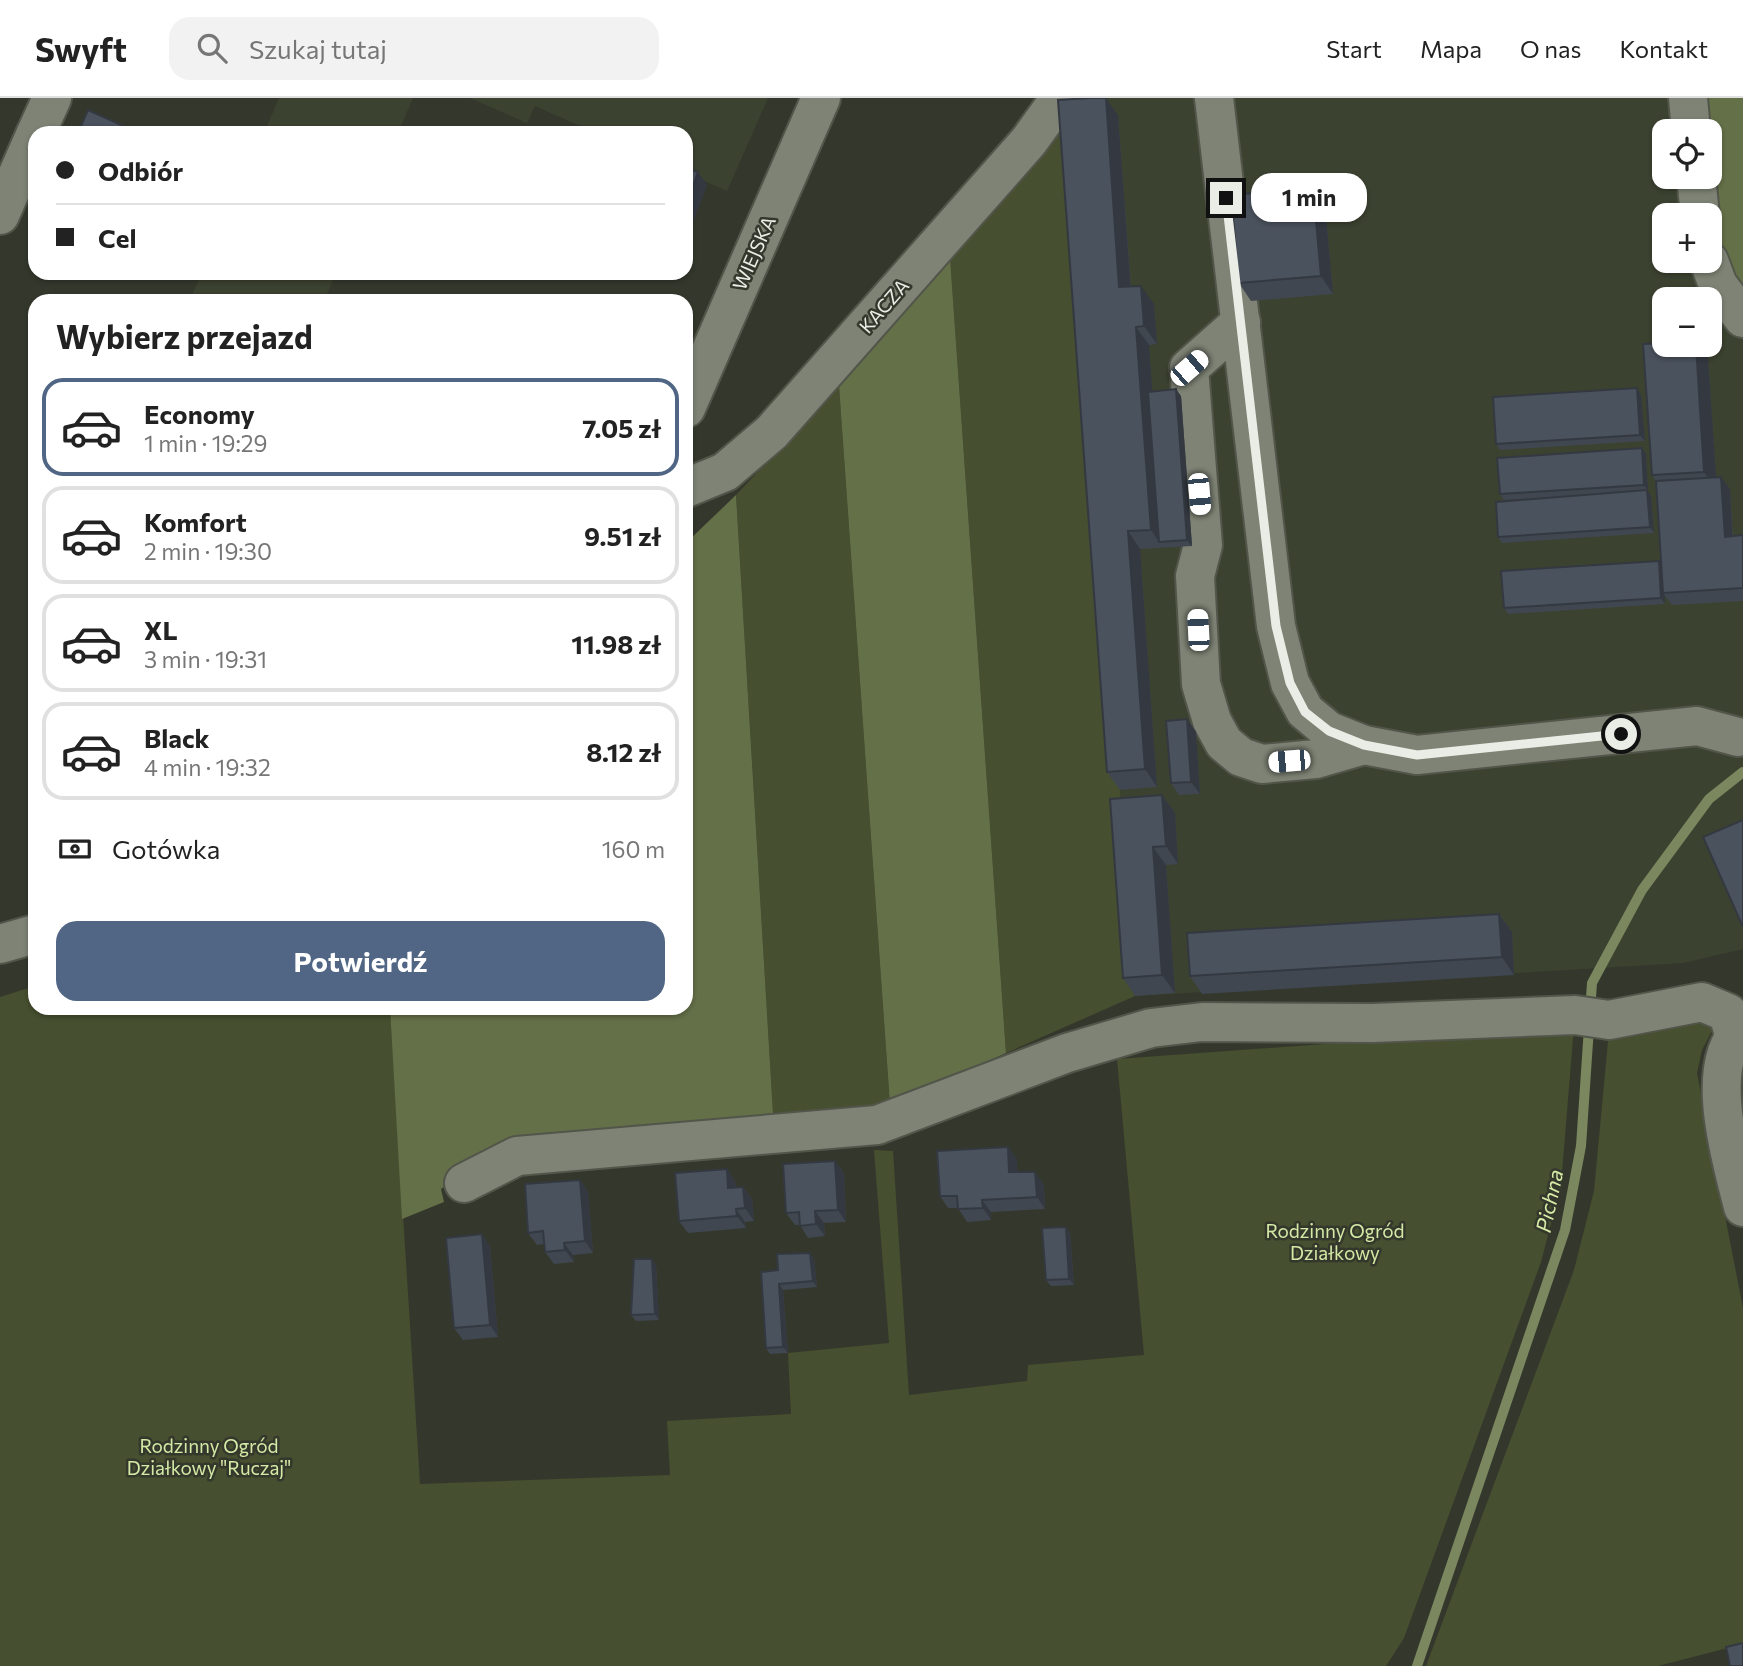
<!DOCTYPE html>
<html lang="pl">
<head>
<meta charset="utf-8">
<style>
	:root { --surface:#fff; --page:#f2f2f2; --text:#222; --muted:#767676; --line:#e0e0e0; --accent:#506684 }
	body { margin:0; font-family:Commissioner,sans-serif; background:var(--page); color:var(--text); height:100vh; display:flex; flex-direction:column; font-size:26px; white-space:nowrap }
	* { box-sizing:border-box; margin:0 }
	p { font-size:23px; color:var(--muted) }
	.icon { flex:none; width:38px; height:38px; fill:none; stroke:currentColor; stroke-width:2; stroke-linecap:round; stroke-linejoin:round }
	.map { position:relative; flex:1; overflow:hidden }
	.panel { position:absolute; left:28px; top:196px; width:665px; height:721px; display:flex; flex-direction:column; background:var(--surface); border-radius:21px; box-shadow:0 2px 5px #0004 }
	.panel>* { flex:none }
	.hud { position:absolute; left:28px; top:28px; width:665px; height:154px; border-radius:21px; box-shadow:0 2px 5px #0004; display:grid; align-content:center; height:154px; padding:0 28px; background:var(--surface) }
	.controls { position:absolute; left:1652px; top:21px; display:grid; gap:14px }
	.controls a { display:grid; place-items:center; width:70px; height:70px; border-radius:14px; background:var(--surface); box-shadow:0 2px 5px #0004; font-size:35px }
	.end { position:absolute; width:32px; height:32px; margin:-16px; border:9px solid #eaede5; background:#111; box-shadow:0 0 0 4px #111 }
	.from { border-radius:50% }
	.bubble { position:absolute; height:49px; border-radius:21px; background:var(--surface); box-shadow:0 2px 5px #0004; font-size:23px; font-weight:700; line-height:49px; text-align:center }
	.car { position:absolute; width:21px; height:42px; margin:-21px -10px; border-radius:9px; box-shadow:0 0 5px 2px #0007; background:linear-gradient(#fff 24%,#345 0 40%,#fff 0 76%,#345 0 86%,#fff 0) }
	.hud b { display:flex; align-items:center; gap:24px; height:66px; font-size:26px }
	.hud b+b { border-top:2px solid var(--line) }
	.hud i { width:18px; height:18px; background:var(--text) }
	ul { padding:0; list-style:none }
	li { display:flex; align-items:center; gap:21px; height:98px; margin:0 14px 10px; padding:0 14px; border:4px solid var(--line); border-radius:21px }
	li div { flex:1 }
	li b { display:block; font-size:26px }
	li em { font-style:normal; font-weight:700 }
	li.current { border-color:var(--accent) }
	li>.icon { width:63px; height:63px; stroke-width:1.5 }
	h2 { padding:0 28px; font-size:32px; line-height:84px }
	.pay { display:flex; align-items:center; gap:18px; height:77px; padding:0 28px; font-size:26px }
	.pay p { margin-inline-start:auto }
	.cta { display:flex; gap:14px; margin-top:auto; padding:14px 28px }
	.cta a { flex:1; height:80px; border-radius:21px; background:var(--accent); color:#fff; font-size:28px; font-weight:700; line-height:80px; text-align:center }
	header { display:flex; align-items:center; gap:42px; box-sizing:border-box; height:98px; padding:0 35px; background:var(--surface); border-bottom:2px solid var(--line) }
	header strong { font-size:33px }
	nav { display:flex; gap:38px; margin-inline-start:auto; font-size:24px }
	.search { width:490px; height:63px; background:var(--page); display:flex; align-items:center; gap:18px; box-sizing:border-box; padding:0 24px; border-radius:21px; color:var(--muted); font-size:26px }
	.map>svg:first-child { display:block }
	.built { fill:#3c4230; fill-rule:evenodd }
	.green { fill:#464f2f }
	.forest { fill:#647048 }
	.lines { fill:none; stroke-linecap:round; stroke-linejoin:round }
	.stream { stroke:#7b875f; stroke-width:10 }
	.minor-casing { stroke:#52554a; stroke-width:42 }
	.minor { stroke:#7e8375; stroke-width:38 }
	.wall { fill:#404750 }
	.shaded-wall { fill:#343941 }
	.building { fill:#4a525d; stroke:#343941; stroke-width:2 }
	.route { stroke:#eaede5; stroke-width:9 }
	.labels { text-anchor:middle; stroke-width:5; stroke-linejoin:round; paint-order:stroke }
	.street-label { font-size:19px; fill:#eaede5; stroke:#34382c }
	.park-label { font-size:19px; fill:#d4e9a5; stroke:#34382c }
	.water-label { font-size:21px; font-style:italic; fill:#d7eba7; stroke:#34382c }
</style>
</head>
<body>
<header>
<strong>Swyft</strong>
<div class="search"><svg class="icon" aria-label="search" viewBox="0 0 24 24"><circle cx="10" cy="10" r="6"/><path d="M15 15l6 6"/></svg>Szukaj tutaj</div>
<nav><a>Start</a><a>Mapa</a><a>O nas</a><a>Kontakt</a></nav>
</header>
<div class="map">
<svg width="1743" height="1568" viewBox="0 0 1743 1568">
	<rect width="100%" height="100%" fill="#34382c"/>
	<g class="built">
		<path d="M279 0H413L398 35H264Z"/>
		<path d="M470 0H768L727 93 686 75V35H596L535 8 527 25Z"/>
		<path d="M1083 0H1743V851L1683 865 1135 898 1071 20ZM1664 33H1710V79H1664ZM1664 117H1710V163H1664ZM1664 201H1710V247H1664Z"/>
		<path d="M202 175H336L324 203H189Z"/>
	</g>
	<g class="green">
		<path d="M1071 20 1135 898 1006 955 949 145Z"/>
		<path d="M839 288 890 1007 773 1015 736 397Z"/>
		<path d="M35 888V910H390L420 1386 670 1377 667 1323 791 1316 788 1255 889 1245 874 1052 893 1053 909 1297 1027 1283 1028 1267 1144 1257 1117 961 1574 928 1561 1087 1541 1164 1404 1540 1386 1568H0V899Z"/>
		<path d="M1718 921 1702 952 1697 975 1743 1210V1546L1658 1568H1426L1574 1172 1594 1093 1609 933Z"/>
	</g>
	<g class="forest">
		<path d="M1698 0H1743V203C1715 166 1710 124 1706 79H1710V33Z"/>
		<path d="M949 145 1006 955 890 1007 839 288 869 242Z"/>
		<path d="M736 397 773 1015 649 1039 496 1051 441 1091 444 1104 402 1121 390 910H686V445Z"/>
	</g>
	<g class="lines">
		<path class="stream" d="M1417 1568 1565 1132 1581 1048 1592 885 1642 792 1709 701 1743 674"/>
		<defs>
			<g id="minor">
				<path d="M1214 0 1276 528 1290 585 1305 613 1329 633 1364 647 1417 657 1697 628 1738 639"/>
				<path d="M1688 0 1691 33"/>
				<path d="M36 35 52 0"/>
				<path d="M1696 79 1700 117"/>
				<path d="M0 117 35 37"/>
				<path d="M1709 163 1718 187 1743 220"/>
				<path d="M1241 224 1189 270 1203 447 1195 478 1201 586 1212 623 1224 645 1241 659 1262 666 1316 661 1364 647"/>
				<path d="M686 310 821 0"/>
				<path d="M686 390 725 374 772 334 1029 43 1060 0"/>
				<path d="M0 846 35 836"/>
				<path d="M1743 930C1701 964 1732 1065 1743 1109"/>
				<path d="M464 1085 517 1058 877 1027 1067 955 1151 930 1202 924 1373 925 1575 917 1609 922 1702 904 1728 915 1734 937"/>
			</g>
		</defs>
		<use href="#minor" class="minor-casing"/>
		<use href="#minor" class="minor"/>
	</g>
	<g class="wall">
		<path d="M1118 17 1131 188 1154 206 1157 246 1149 247 1152 294 1181 298 1192 448 1140 451 1157 689 1120 692 1107 674Z"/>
		<path d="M1313 90 1325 108 1333 196 1251 203 1239 185Z"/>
		<path d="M1708 261 1716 379 1730 391 1733 438 1743 437V503L1672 507 1665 498V506L1508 516 1504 510 1659 463 1661 467 1656 383 1652 377Z"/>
		<path d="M1637 290 1641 297 1645 343 1500 352 1496 346Z"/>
		<path d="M1646 356 1648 393H1647L1651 398 1654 435 1502 445 1498 439 1572 398 1504 402 1500 396Z"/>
		<path d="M1187 621 1196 634 1200 696 1179 697 1171 685Z"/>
		<path d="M1162 697 1175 715 1178 766 1166 767 1175 895 1135 898 1123 880Z"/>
		<path d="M1499 816 1512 834 1514 877 1202 896 1190 878Z"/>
		<path d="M1008 1049 1017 1061V1074L1044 1086 1045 1111 991 1114V1122L967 1124 958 1110H948L940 1098Z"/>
		<path d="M835 1063 844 1075 846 1124 824 1125 825 1138 808 1140 800 1127H795L786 1115Z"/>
		<path d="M727 1071 735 1083 736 1090 743 1089 752 1101 754 1123 745 1124 746 1130 688 1135 679 1123Z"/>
		<path d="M580 1082 588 1094 593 1155 573 1157 574 1164 554 1166 545 1154 544 1146 537 1147 528 1135Z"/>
		<path d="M1066 1129 1070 1135 1074 1187 1051 1188 1046 1182Z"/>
		<path d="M490 1148 498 1239 463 1242 454 1230Z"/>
		<path d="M652 1161 656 1167 659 1222 636 1223 631 1217Z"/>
		<path d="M814 1161 817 1189 783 1192 788 1255 770 1256 766 1250 778 1172Z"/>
	</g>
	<g class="shaded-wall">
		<path d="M1106 0 1118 17 1132 207 1119 189Z"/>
		<path d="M698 74 707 87 690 133 686 128V107Z"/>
		<path d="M1313 90 1325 108 1333 196 1321 178Z"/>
		<path d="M1141 188 1154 206 1157 246 1144 228Z"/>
		<path d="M1136 229 1149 247 1163 443 1159 444 1151 432Z"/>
		<path d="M1696 247H1698L1708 261 1717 392 1704 374Z"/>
		<path d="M1637 290 1641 297 1645 343 1640 337Z"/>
		<path d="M1176 291 1181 298 1192 448 1187 442Z"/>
		<path d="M1642 350 1646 356 1648 393 1644 387Z"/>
		<path d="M1721 379 1730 391 1733 451 1725 439Z"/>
		<path d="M1647 392 1651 398 1654 435 1650 429Z"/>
		<path d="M1128 433 1140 451 1157 689 1145 671Z"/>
		<path d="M1659 463 1663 469V495L1665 498V506L1661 500Z"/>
		<path d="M1187 621 1196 634 1200 696 1191 684Z"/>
		<path d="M1162 697 1175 715 1178 766 1166 748Z"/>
		<path d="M1153 749 1166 767 1175 895 1162 877Z"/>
		<path d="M1499 816 1512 834 1514 877 1502 859Z"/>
		<path d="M1008 1049 1017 1061 1018 1087 1009 1074Z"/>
		<path d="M835 1063 844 1075 846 1124 838 1112Z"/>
		<path d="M727 1071 735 1083 736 1102 728 1090Z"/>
		<path d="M1035 1074 1044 1086 1045 1111 1037 1099Z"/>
		<path d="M580 1082 588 1094 593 1155 585 1143Z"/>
		<path d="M743 1089 752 1101 754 1123 745 1110Z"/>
		<path d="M982 1102 991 1114V1122L983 1110Z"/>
		<path d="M736 1111 745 1124 746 1130 737 1118Z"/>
		<path d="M815 1113 824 1125 825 1138 816 1126Z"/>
		<path d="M1066 1129 1070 1135 1074 1187 1069 1181Z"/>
		<path d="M482 1136 490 1148 498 1239 490 1227Z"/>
		<path d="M564 1145 573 1157 574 1164 565 1152Z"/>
		<path d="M810 1155 814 1161 817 1189 813 1183Z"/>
		<path d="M652 1161 656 1167 659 1222 655 1216Z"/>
		<path d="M779 1186 783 1192 788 1255 783 1249Z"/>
	</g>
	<g class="building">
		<path d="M1091 0H1106L1119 189 1141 188 1144 228 1136 229 1151 432 1128 433 1145 671 1107 674 1058 2Z"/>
		<path d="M88 12 139 35H78Z"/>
		<path d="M581 28 599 35H578Z"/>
		<path d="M686 70 698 74 686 107Z"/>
		<path d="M1313 90 1321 178 1239 185 1231 97Z"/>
		<path d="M1664 245V247H1696L1704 374 1652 377 1643 246Z"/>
		<path d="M1637 290 1640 337 1496 346 1493 299Z"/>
		<path d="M1176 291 1187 442 1159 444 1148 294Z"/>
		<path d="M1642 350 1644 387 1500 396 1497 360Z"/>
		<path d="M1721 379 1725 439 1743 437V490L1663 495 1656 383Z"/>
		<path d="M1647 392 1650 429 1498 439 1496 404Z"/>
		<path d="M1659 463 1661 500 1504 510 1501 473Z"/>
		<path d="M1187 621 1191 684 1171 685 1166 623Z"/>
		<path d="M1162 697 1166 748 1153 749 1162 877 1123 880 1110 701Z"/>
		<path d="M1743 722V827H1742L1703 739Z"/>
		<path d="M1499 816 1502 859 1190 878 1187 835Z"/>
		<path d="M1008 1049 1009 1074H1035L1037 1099 982 1102 983 1110 958 1111 957 1098H940L937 1053Z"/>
		<path d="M835 1063 838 1112 815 1113 816 1126 800 1128 799 1114 786 1115 783 1066Z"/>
		<path d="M727 1071 728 1090 743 1089 745 1110 736 1111 737 1118 679 1123 675 1075Z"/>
		<path d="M580 1082 585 1143 564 1145 565 1152 545 1154 543 1133 528 1135 525 1086Z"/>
		<path d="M1066 1129 1069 1181 1046 1182 1042 1130Z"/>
		<path d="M482 1136 490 1227 454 1230 446 1140Z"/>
		<path d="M810 1155 813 1183 779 1186 783 1249 766 1250 761 1174 778 1172 777 1156Z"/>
		<path d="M634 1161H652L655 1216 631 1217Z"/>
		<path d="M1743 1545V1568H1730L1726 1549Z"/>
	</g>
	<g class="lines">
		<path class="route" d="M1226 100 1276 528 1290 585 1305 614 1329 633 1364 647 1417 657 1621 636"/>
	</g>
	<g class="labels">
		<g class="street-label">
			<text transform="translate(754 155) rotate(-66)" y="7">WIEJSKA</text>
			<text transform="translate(884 208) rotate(-49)" y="7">KACZA</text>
		</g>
		<g class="park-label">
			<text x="1335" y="1140">Rodzinny Ogród<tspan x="1335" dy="22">Działkowy</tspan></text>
			<text x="209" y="1355">Rodzinny Ogród<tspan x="209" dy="22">Działkowy "Ruczaj"</tspan></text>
		</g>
		<g class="water-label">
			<text transform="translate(1550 1103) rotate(-78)" y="7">Pichna</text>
		</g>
	</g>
</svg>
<div class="controls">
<a><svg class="icon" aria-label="locate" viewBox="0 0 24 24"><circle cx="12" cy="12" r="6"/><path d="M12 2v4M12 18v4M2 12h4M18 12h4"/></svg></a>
<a>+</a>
<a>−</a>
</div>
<i class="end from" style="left:1621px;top:636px"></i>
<i class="end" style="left:1226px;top:100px"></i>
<div class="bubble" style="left:1251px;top:75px;width:116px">1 min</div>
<i class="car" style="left:1189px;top:270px;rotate:49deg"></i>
<i class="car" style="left:1199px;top:396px;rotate:175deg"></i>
<i class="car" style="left:1198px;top:532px;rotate:357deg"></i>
<i class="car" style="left:1289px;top:663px;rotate:265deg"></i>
<div class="hud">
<b><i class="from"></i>Odbiór</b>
<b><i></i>Cel</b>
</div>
<section class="panel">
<h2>Wybierz przejazd</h2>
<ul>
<li class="current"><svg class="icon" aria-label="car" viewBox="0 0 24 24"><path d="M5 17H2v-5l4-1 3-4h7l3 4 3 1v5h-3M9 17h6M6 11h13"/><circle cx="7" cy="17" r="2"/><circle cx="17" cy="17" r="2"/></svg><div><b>Economy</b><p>1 min · 19:29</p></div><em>7.05 zł</em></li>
<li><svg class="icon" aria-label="car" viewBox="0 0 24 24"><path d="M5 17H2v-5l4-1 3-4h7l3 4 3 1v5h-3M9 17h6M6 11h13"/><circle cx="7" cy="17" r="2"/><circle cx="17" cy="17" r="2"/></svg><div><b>Komfort</b><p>2 min · 19:30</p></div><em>9.51 zł</em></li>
<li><svg class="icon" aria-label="car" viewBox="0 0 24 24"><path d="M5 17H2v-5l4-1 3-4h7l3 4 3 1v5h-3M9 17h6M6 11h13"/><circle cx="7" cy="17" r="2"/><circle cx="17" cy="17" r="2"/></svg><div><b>XL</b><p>3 min · 19:31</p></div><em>11.98 zł</em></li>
<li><svg class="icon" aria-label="car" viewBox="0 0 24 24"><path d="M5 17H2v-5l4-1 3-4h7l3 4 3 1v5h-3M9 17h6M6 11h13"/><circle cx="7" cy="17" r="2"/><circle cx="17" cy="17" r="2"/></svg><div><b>Black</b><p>4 min · 19:32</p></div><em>8.12 zł</em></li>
</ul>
<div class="pay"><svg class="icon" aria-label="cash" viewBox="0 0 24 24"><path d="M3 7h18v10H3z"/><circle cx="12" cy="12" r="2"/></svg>Gotówka<p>160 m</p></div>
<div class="cta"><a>Potwierdź</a></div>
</section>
</div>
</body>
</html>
